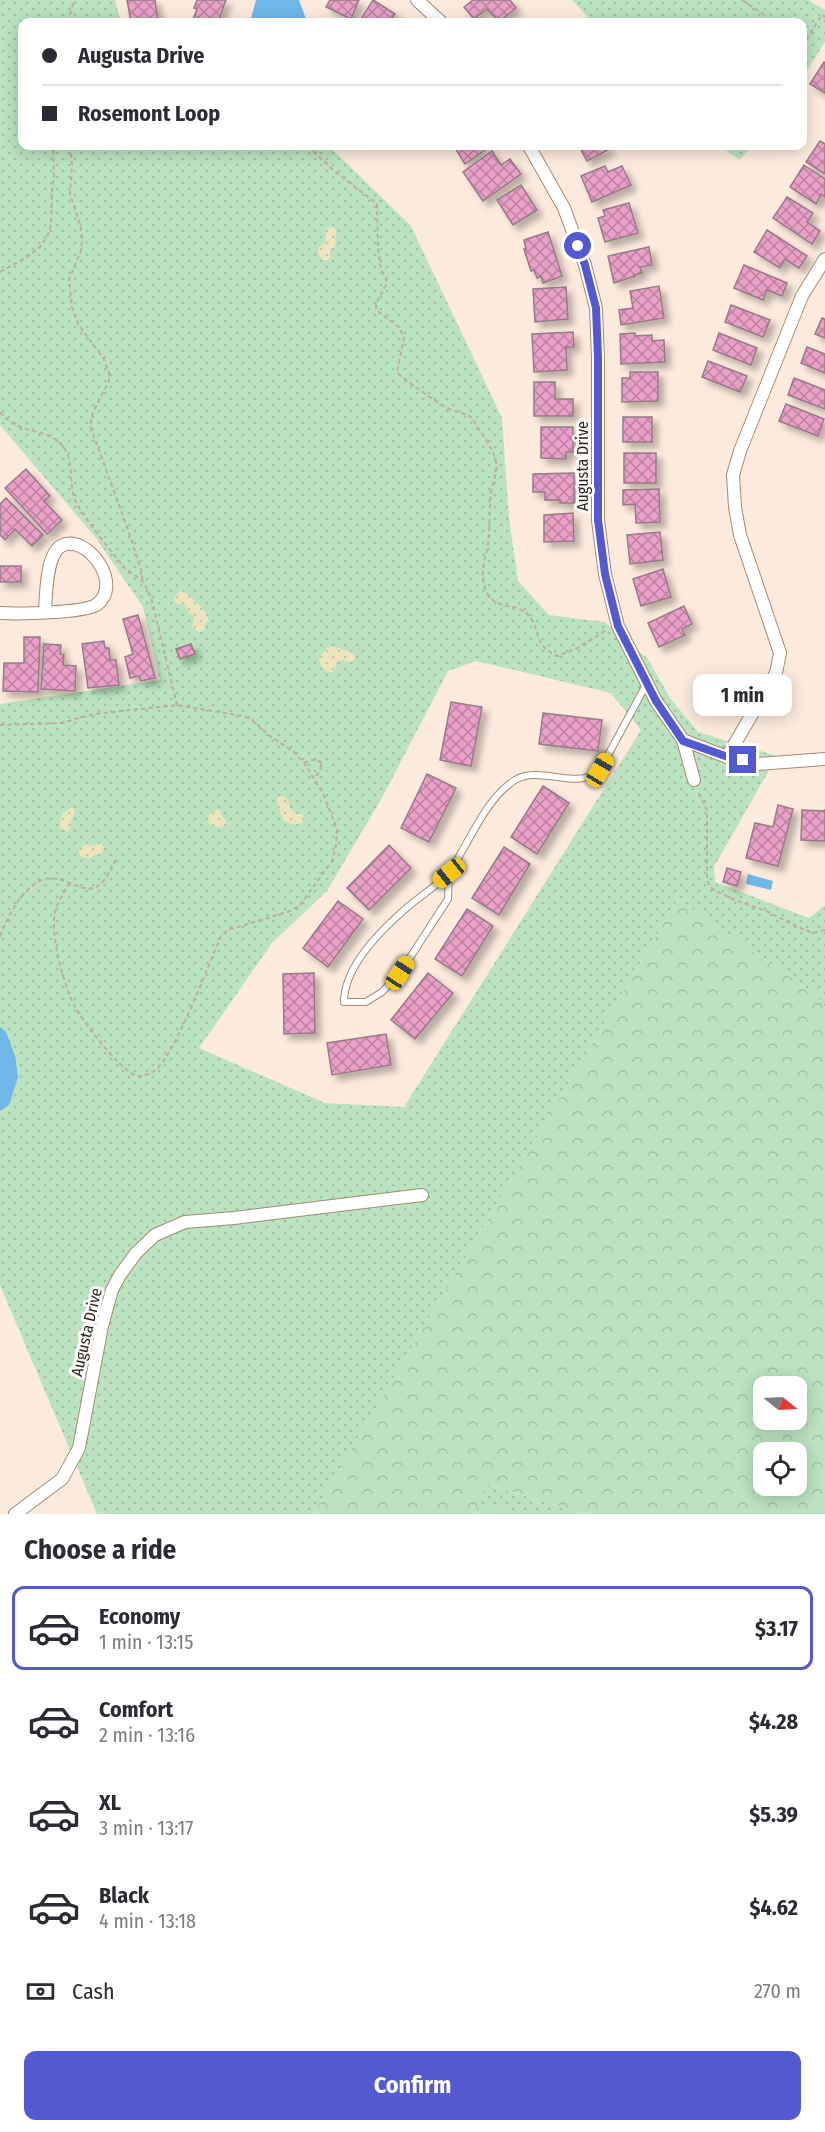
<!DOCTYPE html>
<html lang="en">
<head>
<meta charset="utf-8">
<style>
	:root { --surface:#fff; --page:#f2f2f3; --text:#2b2b33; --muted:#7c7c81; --line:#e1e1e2; --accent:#5359d0 }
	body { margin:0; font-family:"Fira Sans Condensed",sans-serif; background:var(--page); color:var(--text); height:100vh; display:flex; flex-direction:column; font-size:22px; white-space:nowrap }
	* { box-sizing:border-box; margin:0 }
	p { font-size:20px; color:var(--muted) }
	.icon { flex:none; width:33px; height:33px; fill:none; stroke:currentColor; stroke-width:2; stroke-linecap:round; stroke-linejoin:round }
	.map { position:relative; height:1514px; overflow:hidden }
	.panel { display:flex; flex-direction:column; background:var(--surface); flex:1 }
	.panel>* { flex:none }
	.banner { position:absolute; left:18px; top:18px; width:789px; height:132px; border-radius:12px; box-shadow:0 3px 15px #0003; display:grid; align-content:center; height:132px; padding:0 24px; background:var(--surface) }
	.needle { width:39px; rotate:108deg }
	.controls { position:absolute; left:753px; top:1376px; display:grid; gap:12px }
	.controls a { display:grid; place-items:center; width:54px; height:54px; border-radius:12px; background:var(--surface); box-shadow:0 3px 15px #0003; font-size:30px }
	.end { position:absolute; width:27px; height:27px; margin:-14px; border:8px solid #5359d0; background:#fff; box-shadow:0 0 0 3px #fff }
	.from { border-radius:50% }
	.bubble { position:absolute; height:42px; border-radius:12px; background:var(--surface); box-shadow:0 3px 15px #0003; font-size:20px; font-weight:700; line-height:42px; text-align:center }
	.car { position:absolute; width:18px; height:36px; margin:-18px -9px; border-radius:8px; box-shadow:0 0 4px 2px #0007; background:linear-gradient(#f5c518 24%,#345 0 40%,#f5c518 0 76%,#345 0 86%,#f5c518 0) }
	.banner b { display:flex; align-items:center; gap:21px; height:57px; font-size:22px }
	.banner b+b { border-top:2px solid var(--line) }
	.banner i { width:15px; height:15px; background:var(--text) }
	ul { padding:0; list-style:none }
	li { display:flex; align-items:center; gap:18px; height:84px; margin:0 12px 9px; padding:0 12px; border:3px solid transparent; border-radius:12px }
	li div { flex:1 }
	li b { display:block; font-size:22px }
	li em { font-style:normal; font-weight:700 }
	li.active { border-color:var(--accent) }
	li>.icon { width:54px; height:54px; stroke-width:1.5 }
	h2 { padding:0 24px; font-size:27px; line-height:72px }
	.pay { display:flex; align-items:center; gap:15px; height:66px; padding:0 24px; font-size:22px }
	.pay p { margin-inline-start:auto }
	.button { display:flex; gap:12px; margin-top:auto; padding:12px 24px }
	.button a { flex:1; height:69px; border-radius:12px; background:var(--accent); color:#fff; font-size:24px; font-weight:700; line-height:69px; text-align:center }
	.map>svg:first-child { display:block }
	.grass { fill:url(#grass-dots); fill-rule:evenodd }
	.forest { fill:url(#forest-crowns); fill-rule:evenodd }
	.sand { fill:url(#sand-dots) }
	.pitch { fill:#bbe3c0 }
	.water { fill:#6eb7e6 }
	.building { fill:url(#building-cross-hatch); stroke:#977988; stroke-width:1.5; filter:url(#shadow) }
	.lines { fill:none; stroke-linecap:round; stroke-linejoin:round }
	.lane-casing { stroke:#a48a75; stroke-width:8 }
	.street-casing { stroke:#a48a75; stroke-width:14 }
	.path { stroke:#bdaea2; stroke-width:2; stroke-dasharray:4.5 3; stroke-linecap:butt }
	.lane { stroke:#fff; stroke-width:6 }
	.street { stroke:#fff; stroke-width:12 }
	.route { stroke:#5359d0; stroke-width:8 }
	.labels { text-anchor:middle; stroke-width:6; stroke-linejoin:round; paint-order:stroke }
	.street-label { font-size:16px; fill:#2d231a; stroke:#fff }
</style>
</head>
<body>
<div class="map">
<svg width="825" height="1514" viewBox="0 0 825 1514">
	<defs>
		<pattern id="grass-dots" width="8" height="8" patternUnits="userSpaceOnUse" patternTransform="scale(1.5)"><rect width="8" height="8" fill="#bbe3c0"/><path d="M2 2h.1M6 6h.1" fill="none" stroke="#a1c2a4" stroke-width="1.8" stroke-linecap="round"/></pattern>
		<pattern id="forest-crowns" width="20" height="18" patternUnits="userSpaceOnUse" patternTransform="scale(1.5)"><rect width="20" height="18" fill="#bbe3c0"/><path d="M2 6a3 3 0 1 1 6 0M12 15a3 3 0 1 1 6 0" fill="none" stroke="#a1c2a4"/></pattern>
		<pattern id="sand-dots" width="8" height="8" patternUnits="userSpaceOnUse" patternTransform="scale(1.5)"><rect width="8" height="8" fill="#eee5bf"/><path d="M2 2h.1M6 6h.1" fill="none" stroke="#ccc4a4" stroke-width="1.8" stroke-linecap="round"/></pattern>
		<pattern id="building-cross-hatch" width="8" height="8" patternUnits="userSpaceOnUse" patternTransform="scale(1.5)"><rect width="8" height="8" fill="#e9a0c7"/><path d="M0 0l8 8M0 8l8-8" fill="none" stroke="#bd82a1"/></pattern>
		<filter id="shadow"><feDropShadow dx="5.5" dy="5.5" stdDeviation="3" flood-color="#0004"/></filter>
	</defs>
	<rect width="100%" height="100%" fill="#fcebdd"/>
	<g class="grass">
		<path d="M0 0H115L121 22H22V146H329L411 226 502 418 509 518 518 581 549 615 605 622 648 659 670 698 698 732 777 756 714 867 715 882 809 918 825 905V1007L815 994 678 899 313 1514H97L0 1285V704L160 680 143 607 96 538 0 425ZM476 661 611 693 641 730 404 1107 325 1103 199 1048 272 943 327 891 383 796 448 671Z"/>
		<path d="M572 0H808L825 10V42L803 77 802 22H592Z"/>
		<path d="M720 146H751L740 160Z"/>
		<path d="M485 1484 586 1514H475Z"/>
	</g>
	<path class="forest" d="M678 899 815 994 825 1007V1514H586L486 1484 475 1514H313ZM764 1386H796V1419H764ZM764 1452H796V1485H764Z"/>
	<g class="sand">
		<path d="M332 227 336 229 335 247 330 249V257L328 260H324L318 254V249L325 243 327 228Z"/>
		<path d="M181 590C192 597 206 609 209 621L205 623 204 631 199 632 192 627 194 617 187 610 186 605 175 603 174 597Z"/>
		<path d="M332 646 351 652 355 656V659L351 662 343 660 336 662 335 670 331 673C324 671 320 666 319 658L327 648Z"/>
		<path d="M282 796C292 799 287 804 292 810 295 814 300 813 304 816L303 822C296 827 291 824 284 821L277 804 278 797Z"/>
		<path d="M71 808 75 809 68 832 59 827 63 813Z"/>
		<path d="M218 809 221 811 222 817 227 821 225 826C217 828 212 826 207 821L209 815Z"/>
		<path d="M101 842 104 848 102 853 88 858 80 856 79 850 86 844 93 846Z"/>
	</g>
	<path class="pitch" d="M486 1504 519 1514H483Z"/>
	<g class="water">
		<path d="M256 0H299L307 22H250Z"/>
		<path d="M748 874 773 881 771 890 746 884Z"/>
		<path d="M0 1027 6 1032 15 1056 18 1077 9 1105 0 1111Z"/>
	</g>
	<g class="building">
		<path d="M127 0H155L158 21 131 22Z"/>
		<path d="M197 0H226L218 22H192L197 9 194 8Z"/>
		<path d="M330 0H359L351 19 326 7Z"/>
		<path d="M373 0 395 14 389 22H359Z"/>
		<path d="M473 0H510L516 8 499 22 487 9 474 19 464 7Z"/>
		<path d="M824 62 825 63V93L810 84Z"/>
		<path d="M820 141 825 144V174L806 162Z"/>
		<path d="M458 146H491L465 164 455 148Z"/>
		<path d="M579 146H608L610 149 587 161Z"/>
		<path d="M492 151 501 165 510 159 521 174 483 201 463 172Z"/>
		<path d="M804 165 825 179V197L821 194 816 204 790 187Z"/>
		<path d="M605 166 608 172 622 166 631 185 592 202 581 176Z"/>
		<path d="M521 185 537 210 513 225 497 200Z"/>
		<path d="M787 197 813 213 807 222 820 231 812 244 773 218Z"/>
		<path d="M629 203 638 233 605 242 598 218 605 216 603 210Z"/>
		<path d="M767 230 807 256 799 268 785 259 780 268 754 252Z"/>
		<path d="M548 232 562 276 543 283 541 276 537 278 534 270 531 271 524 249H526L524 240Z"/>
		<path d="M649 247 652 265 640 267 642 273 634 275 635 276 614 283 608 256Z"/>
		<path d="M744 265 787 283 782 296 767 290 763 300 734 288Z"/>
		<path d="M659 286 664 318 621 325 619 310 633 308 630 291Z"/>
		<path d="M566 287 568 319 535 322 533 289Z"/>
		<path d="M731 305 770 320 763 337 725 322Z"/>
		<path d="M822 318 825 319V338L815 334Z"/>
		<path d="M573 332 574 347H566L567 370 534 372 532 334Z"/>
		<path d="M635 333V336L652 335V341L664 340 665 362 621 364 620 334Z"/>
		<path d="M719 333 757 348 751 365 713 350Z"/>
		<path d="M807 347 825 354V373L801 363Z"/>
		<path d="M708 361 747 376 740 392 702 377Z"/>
		<path d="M630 372H658V401L622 402V378H630Z"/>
		<path d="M794 378 825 390V409L788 395Z"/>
		<path d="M534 382H555V399H573V416H534Z"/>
		<path d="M786 404 824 419 818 436 779 421Z"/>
		<rect x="623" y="417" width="29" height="25"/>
		<path d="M541 427H573V452H566V459L541 458Z"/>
		<rect x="624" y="453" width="32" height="30"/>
		<path d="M26 469 50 496 44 501 62 520 47 534 5 488Z"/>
		<path d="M574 473V503H560V500H545V492H533V474Z"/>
		<path d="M659 489 660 522 636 523 635 504 623 505V490Z"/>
		<path d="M6 498 43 535 32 546 15 529 5 540 0 535V504Z"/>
		<path d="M573 513 574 541 544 542V515Z"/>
		<path d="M660 532 663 560 630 564 627 535Z"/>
		<rect x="0" y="566" width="21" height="16"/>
		<path d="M663 569 671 597 641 606 633 579Z"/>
		<path d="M684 606 692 624 682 629 685 635 659 647 648 623Z"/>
		<path d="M138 615 155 678 141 681 139 676 130 678 125 657 133 654 123 619Z"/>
		<path d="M24 637H40L38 692 3 691 4 663H24Z"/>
		<path d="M104 641 105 648H109L110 660H116L119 685 88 688 82 644Z"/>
		<path d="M44 644 61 645 60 654 64 655 63 665 76 666 75 691 41 689Z"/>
		<path d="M191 644 195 654 180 659 176 649Z"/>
		<path d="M451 702 482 707 471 766 440 760Z"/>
		<path d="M543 713 602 720 598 751 539 744Z"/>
		<path d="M427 774 456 788 429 842 401 828Z"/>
		<path d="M543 786 569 803 537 854 511 837Z"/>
		<path d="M778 805 793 809 778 866 746 858 755 823 773 827Z"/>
		<path d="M825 809V841L801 840 802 810 825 811Z"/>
		<path d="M389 845 411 868 369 910 347 888Z"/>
		<path d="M504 847 530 864 499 915 472 898Z"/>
		<path d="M727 868 741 872 737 886 723 882Z"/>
		<path d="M338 901 363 919 328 967 303 948Z"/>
		<path d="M467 909 493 926 462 976 435 959Z"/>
		<path d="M314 973 315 1033 284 1034 283 974Z"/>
		<path d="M428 973 453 993 415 1039 391 1020Z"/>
		<path d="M386 1034 391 1065 332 1075 327 1043Z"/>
	</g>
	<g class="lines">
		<defs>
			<path id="lane" d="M449 873 448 899 400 973 382 992 366 1002H344C344 966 384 927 410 905 422 895 438 885 449 873 454 868 457 860 461 853 475 829 490 796 515 780 536 767 566 784 588 777 592 775 596 772 600 770L647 683"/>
			<g id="street">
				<path d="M417 0 441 22"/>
				<path d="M529 146 564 208 585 265 596 308 598 358V520L605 574 618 626 656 701 683 740 694 780"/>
				<path d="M0 613C18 614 83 613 96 605 125 585 86 532 61 546 46 555 46 595 45 612"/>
				<path d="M683 740 727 757 758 764 825 759"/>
				<path d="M727 757 776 673 780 653 740 535 735 507 733 475 740 451 802 296 825 259"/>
				<path d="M15 1514 62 1479 79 1448 102 1326 112 1290 120 1275 136 1253 155 1235 185 1222 234 1218 422 1195"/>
			</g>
		</defs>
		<use href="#lane" class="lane-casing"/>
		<use href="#street" class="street-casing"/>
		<g class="path">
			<path d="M742 0 763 14 770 22"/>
			<path d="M68 22 74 0"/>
			<path d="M802 46 822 15 825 17"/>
			<path d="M70 146 72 165 70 194 81 228 82 239 81 251 69 279 72 307 78 324 104 359 109 373V381L93 412 90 426 126 524 141 569 143 582"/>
			<path d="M308 146 332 169 377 204 378 249 381 270 386 278V285L376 304V310L399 327 404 338 397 372C401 378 441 405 449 409 457 412 465 413 472 418 480 432 493 447 496 462 498 470 494 477 493 484 488 503 491 524 488 544 487 553 483 562 483 571 482 578 484 586 487 593 497 611 518 602 529 616 542 631 532 644 557 656L576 649 607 630"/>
			<path d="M0 272 27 257 40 247 47 237 51 225 52 191 54 176 53 146"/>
			<path d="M0 412C19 435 45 428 60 443 77 459 66 484 77 504 90 526 108 547 124 567 129 572 137 576 142 581 146 585 148 592 151 597L177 705"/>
			<path d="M0 725 61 723 94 714 177 705 243 716 251 719 270 736 294 752 304 763 323 793 337 829 336 845 332 861 300 905 290 911 228 930 221 936C210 961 173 1060 154 1071 149 1074 143 1077 137 1076 120 1071 76 1014 70 996 62 976 53 942 54 920 54 907 63 894 70 882"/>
			<path d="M304 763 316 759 322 763 320 771 315 777"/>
			<path d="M699 793 707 810V881L712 889 735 900 766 911 796 926 813 933 825 930"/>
			<path d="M0 936C9 915 28 872 58 879 69 881 83 891 94 888 105 884 111 869 116 859"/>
		</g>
		<use href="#lane" class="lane"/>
		<use href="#street" class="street"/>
	</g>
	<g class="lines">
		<path class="route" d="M578 246 585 265 596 308 598 358V520L605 574 618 626 656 701 683 741 728 757 743 760"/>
	</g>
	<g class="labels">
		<g class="street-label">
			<text transform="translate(582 466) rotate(-90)" y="6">Augusta Drive</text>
			<text transform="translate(86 1332) rotate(-77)" y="6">Augusta Drive</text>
		</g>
	</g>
</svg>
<div class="controls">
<a><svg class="needle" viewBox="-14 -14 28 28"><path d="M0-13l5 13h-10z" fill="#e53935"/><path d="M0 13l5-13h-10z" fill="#7c7c81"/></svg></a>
<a><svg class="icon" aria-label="locate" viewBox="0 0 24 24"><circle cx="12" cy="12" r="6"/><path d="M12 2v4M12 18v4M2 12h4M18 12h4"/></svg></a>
</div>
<i class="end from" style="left:578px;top:246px"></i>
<i class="end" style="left:743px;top:760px"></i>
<div class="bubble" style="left:693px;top:674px;width:99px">1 min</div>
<i class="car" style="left:600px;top:770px;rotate:30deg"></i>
<i class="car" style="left:449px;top:873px;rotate:231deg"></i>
<i class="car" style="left:400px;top:973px;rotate:33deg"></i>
<div class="banner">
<b><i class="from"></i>Augusta Drive</b>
<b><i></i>Rosemont Loop</b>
</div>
</div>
<section class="panel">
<h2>Choose a ride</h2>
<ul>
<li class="active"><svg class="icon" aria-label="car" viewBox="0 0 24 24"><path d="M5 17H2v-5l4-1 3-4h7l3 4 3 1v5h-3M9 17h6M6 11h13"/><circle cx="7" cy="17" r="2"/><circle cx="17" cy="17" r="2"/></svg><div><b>Economy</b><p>1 min · 13:15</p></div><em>$3.17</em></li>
<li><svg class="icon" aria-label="car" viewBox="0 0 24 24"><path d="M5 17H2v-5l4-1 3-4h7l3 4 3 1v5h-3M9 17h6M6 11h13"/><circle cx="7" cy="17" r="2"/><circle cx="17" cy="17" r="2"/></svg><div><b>Comfort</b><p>2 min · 13:16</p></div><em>$4.28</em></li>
<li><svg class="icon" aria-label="car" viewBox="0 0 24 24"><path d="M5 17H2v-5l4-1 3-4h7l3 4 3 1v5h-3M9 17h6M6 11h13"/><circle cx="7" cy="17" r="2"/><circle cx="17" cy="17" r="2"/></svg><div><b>XL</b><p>3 min · 13:17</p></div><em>$5.39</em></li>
<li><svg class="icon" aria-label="car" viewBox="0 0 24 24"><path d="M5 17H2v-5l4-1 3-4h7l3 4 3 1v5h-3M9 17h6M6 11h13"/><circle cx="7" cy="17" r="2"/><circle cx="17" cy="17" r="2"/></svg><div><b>Black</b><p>4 min · 13:18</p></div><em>$4.62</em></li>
</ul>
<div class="pay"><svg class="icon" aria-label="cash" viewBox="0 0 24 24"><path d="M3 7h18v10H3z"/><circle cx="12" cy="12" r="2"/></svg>Cash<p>270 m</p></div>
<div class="button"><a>Confirm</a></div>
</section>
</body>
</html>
